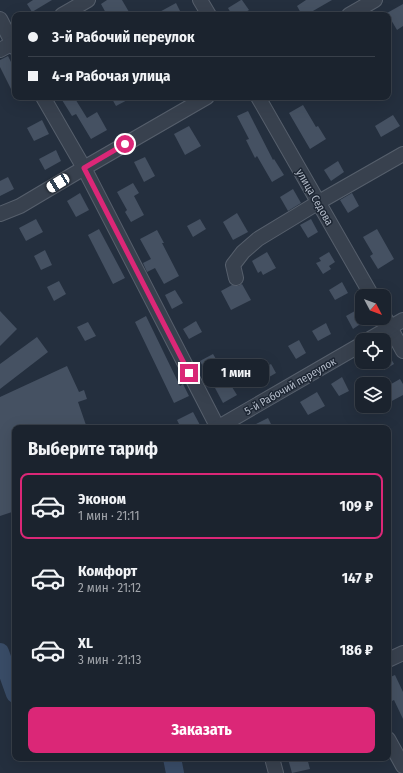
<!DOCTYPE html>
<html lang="ru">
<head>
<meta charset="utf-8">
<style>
	:root { --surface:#1b232e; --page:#282f3a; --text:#f1f3f6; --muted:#a0a4aa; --line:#39404a; --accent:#db2777 }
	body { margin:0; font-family:"Fira Sans Condensed",sans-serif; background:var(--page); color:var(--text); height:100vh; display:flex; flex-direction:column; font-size:15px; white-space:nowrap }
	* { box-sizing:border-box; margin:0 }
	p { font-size:13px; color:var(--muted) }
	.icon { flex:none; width:22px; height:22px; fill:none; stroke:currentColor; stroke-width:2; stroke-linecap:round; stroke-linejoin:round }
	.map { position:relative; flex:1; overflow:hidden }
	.details { position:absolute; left:12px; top:425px; width:379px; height:336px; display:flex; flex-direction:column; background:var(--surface); border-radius:8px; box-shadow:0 4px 16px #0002,0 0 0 1px var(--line) }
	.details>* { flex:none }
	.hud { position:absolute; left:12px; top:12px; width:379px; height:88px; border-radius:8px; box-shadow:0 4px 16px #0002,0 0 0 1px var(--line); display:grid; align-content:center; height:88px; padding:0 16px; background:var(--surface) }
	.needle { width:26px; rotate:131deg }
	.controls { position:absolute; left:355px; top:289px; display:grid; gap:8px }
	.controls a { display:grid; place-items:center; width:36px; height:36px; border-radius:8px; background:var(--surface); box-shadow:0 4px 16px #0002,0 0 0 1px var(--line); font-size:20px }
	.end { position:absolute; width:18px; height:18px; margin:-9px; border:5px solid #db2777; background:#fff; box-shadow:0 0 0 2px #fff }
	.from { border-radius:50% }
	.bubble { position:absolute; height:28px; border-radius:8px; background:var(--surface); box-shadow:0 4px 16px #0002,0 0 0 1px var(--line); font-size:13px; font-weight:700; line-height:28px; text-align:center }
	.car { position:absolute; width:12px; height:24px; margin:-12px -6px; border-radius:5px; box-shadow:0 0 3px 1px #0007; background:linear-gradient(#fff 24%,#345 0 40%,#fff 0 76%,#345 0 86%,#fff 0) }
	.hud b { display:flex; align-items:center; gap:14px; height:38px; font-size:15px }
	.hud b+b { border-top:1px solid var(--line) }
	.hud i { width:10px; height:10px; background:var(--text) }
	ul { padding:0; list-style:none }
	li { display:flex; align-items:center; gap:12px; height:66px; margin:0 8px 6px; padding:0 8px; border:2px solid transparent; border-radius:8px }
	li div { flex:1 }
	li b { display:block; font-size:15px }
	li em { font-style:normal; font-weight:700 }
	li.on { border-color:var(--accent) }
	li>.icon { width:36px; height:36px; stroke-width:1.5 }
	h2 { padding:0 16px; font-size:18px; line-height:48px }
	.action { display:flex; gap:8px; margin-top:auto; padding:8px 16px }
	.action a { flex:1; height:46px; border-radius:8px; background:var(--accent); color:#fff; font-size:16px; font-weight:700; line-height:46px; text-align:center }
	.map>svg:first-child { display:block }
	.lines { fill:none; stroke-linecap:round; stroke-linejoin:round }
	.river { stroke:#394c67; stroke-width:18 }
	.building { fill:#455162 }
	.minor-casing { stroke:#565f6c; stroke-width:16 }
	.minor { stroke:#38414e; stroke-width:14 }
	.route { stroke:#db2777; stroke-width:5 }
	.labels { text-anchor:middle; stroke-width:3; stroke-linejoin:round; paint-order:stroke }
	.street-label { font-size:11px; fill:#b4bcc9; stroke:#1d2633 }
</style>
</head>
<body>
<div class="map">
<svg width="403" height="773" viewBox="0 0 403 773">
	<rect width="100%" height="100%" fill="#242f3e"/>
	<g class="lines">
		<g class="river">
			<path d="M0 652 15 694"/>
			<path d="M172 758 175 773"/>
		</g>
	</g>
	<g class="building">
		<path d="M33 0H52L32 12 27 4Z"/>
		<path d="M107 0H122L129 12 123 15H107L101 4Z"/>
		<path d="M241 0H242L249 10 241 15H232L228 8Z"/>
		<path d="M306 0H332L306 15H302L297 6Z"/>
		<path d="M176 3 182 15H154Z"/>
		<path d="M403 4V26L397 30 387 13Z"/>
		<path d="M8 56 15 70V97L0 67V60Z"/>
		<path d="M67 97H74L87 118 97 112 107 130 91 139 76 114 72 116 62 100Z"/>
		<path d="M111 97H133L116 106Z"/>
		<path d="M303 105 316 127 318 126 326 139 310 149 289 113Z"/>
		<path d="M248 111 273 160 274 159 284 175 272 182 257 156 255 158 246 140 249 139 237 116Z"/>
		<path d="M393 115 400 126 381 137 375 126Z"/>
		<path d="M42 120 49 134 34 141 27 128Z"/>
		<path d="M189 126 201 146 185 155 174 134Z"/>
		<path d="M56 150 61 161 45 170 39 159Z"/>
		<path d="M145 157 155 176 144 182 134 162Z"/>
		<path d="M338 161 344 172 331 181 324 170Z"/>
		<path d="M8 177 14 189 0 196V181Z"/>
		<path d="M133 183 139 193 134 196 144 215 131 222 125 212 127 210 117 192Z"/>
		<path d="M293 189 301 203 288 211 280 197Z"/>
		<path d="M80 193 89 210 76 217 67 201Z"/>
		<path d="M352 193 359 206 348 213 340 200Z"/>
		<path d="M237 213 248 232 233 240 223 222Z"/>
		<path d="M36 219 43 232 26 241 19 228Z"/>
		<path d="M200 219 206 229 193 237 187 226Z"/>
		<path d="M311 219 318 232 308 238 300 225Z"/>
		<path d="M99 229 125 278 113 284 88 235Z"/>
		<path d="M377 229 394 259 378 269 370 256 373 254 363 237Z"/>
		<path d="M157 230 164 243H162L179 276 164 284 155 268 147 272 143 263 151 259 140 239Z"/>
		<path d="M45 250 52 265 41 270 34 256Z"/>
		<path d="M267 252 276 268 263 275 261 271 258 273 252 261Z"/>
		<path d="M329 252 335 262 329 266 331 269 323 274 316 263 321 261 319 258Z"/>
		<path d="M59 281 66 294 54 301 47 287Z"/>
		<path d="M342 282 348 293 335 300 329 290Z"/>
		<path d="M242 284 251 300 231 310 221 291 232 285 238 286Z"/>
		<path d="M175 290 183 303 172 309 165 295Z"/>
		<path d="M362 307V323L353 329 346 316Z"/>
		<path d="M0 311 17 329 0 346Z"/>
		<path d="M146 316 180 386 183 384 189 396 174 403 135 322Z"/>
		<path d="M196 321 202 332 189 339 183 329Z"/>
		<path d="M88 322 96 336 85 341 77 327Z"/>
		<path d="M326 323 331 334 318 341 312 331Z"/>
		<path d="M37 337 48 352 0 389V364Z"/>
		<path d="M299 340 306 353 296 359 288 346Z"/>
		<path d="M384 347 394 364 384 370Z"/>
		<path d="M213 354 219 364 206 372 200 361Z"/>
		<path d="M271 364 276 373 264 380 259 371Z"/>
		<path d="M67 366 79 392 84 390 87 399 78 402 87 428H15V511L0 516V397Z"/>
		<path d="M342 377 349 391 339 396 331 384Z"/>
		<path d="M227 379 237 395 223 403 214 386Z"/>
		<path d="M400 379 403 384V395L390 402 384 391V388Z"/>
		<path d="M317 392 325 406 308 415 300 402Z"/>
		<path d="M193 412 200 425 193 428H181L177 420Z"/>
		<path d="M268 418 273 428H248Z"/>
		<path d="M395 675 403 692V719L394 700 392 701 388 692V678Z"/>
		<path d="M293 758H307L310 769 292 773 288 759Z"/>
	</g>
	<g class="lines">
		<defs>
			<g id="minor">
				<path d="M200 0 209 15"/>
				<path d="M62 15 88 0"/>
				<path d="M349 15 375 0"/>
				<path d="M0 19 15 48"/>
				<path d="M0 50 15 42"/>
				<path d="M43 97 84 168 218 428"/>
				<path d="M258 97 372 296"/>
				<path d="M0 214 20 206 84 168 207 97"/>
				<path d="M236 278 233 265 243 252 258 239 319 202 403 154"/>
				<path d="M384 316 403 351"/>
				<path d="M368 340 403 320"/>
				<path d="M217 428 362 344"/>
				<path d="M388 660 403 653"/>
				<path d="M388 739 403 766"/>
				<path d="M272 758 276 773"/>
			</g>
		</defs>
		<use href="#minor" class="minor-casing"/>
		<use href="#minor" class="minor"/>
	</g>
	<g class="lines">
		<path class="route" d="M125 144 84 168 189 373"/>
	</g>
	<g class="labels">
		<g class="street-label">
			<text transform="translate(315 197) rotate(60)" y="4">улица Седова</text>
			<text transform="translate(290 386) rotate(-30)" y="4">5-й Рабочий переулок</text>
		</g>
	</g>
</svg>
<div class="controls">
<a><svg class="needle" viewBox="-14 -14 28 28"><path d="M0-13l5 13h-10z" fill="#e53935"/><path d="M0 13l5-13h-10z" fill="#a0a4aa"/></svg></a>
<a><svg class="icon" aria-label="locate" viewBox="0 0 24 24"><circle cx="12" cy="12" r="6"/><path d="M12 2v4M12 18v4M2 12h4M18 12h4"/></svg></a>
<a><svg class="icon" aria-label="layers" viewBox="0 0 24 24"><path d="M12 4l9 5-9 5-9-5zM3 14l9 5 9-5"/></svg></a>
</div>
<i class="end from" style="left:125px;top:144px"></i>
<i class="end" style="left:189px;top:373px"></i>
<div class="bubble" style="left:203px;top:359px;width:66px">1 мин</div>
<i class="car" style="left:58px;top:183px;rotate:239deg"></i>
<div class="hud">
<b><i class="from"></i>3-й Рабочий переулок</b>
<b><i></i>4-я Рабочая улица</b>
</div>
<section class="details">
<h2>Выберите тариф</h2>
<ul>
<li class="on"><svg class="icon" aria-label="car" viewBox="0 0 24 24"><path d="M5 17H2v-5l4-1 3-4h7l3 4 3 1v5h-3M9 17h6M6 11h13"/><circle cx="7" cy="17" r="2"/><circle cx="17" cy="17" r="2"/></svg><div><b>Эконом</b><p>1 мин · 21:11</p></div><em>109 ₽</em></li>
<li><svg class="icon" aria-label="car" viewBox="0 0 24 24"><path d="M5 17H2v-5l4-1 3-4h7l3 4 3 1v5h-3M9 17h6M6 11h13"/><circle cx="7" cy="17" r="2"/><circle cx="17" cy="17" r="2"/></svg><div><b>Комфорт</b><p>2 мин · 21:12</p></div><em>147 ₽</em></li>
<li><svg class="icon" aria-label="car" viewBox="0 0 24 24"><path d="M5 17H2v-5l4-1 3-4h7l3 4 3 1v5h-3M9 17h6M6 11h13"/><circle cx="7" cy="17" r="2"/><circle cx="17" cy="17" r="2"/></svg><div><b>XL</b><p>3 мин · 21:13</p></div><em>186 ₽</em></li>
</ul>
<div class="action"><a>Заказать</a></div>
</section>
</div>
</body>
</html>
